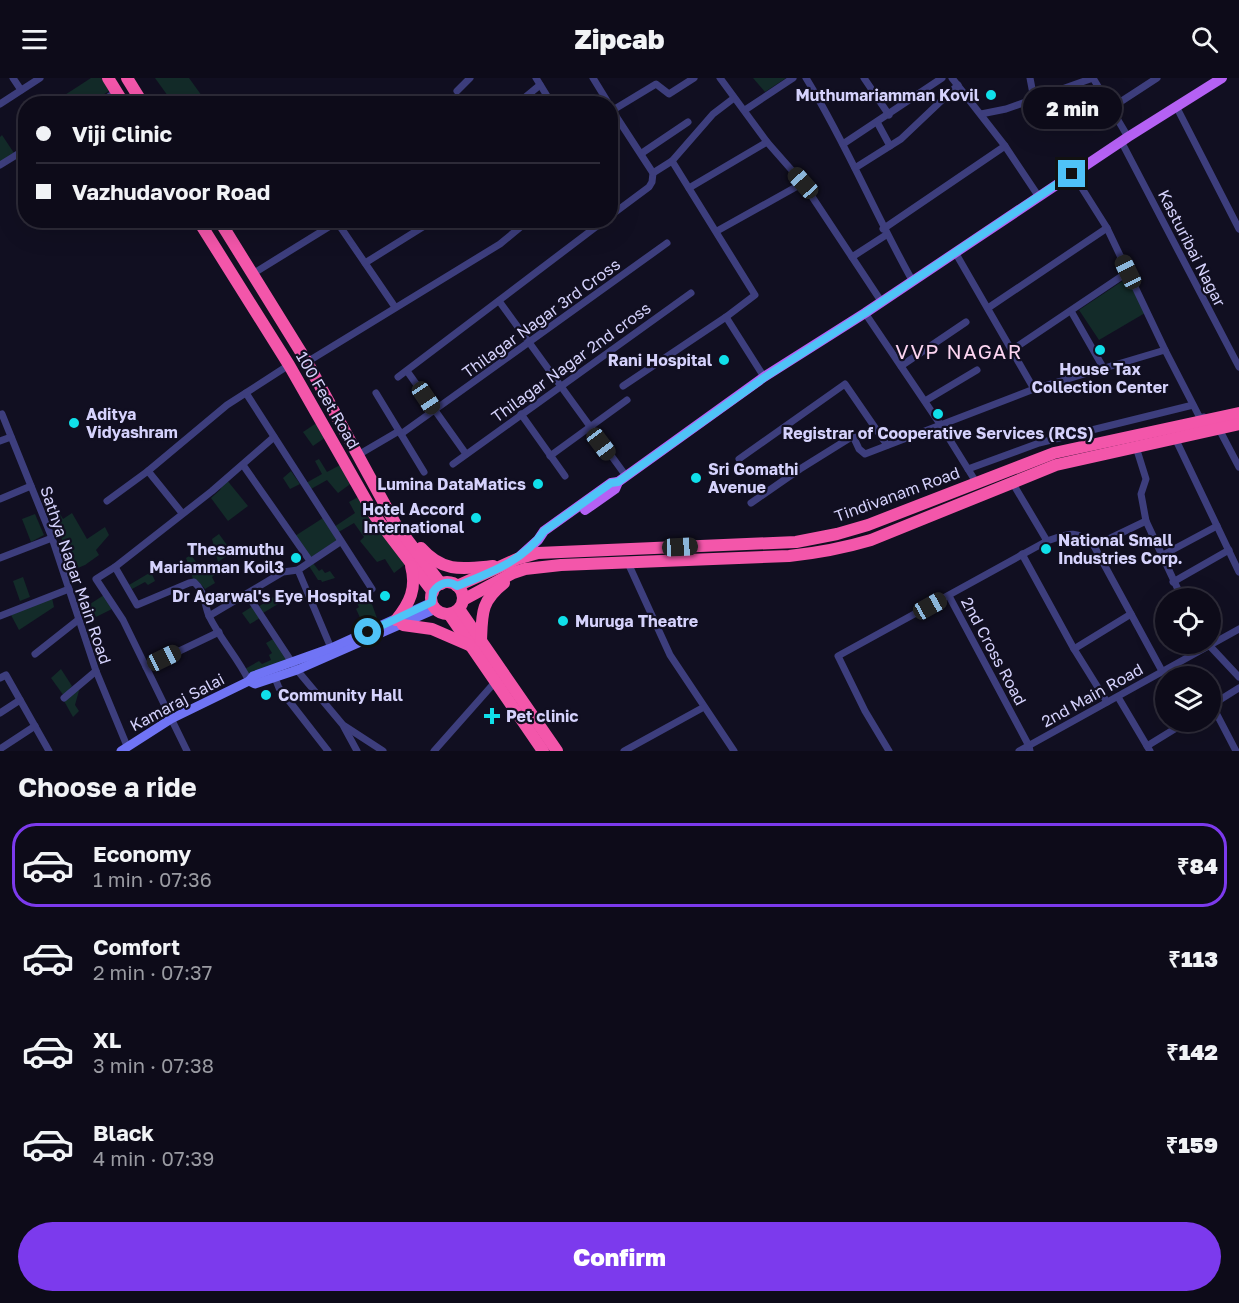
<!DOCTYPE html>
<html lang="en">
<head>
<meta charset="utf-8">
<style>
	:root { --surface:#0d0b19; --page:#1b1926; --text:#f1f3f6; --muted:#9a9ba2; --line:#2d2b38; --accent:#7c3aed }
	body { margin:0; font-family:"Golos Text",sans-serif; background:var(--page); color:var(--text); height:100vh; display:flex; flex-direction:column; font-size:22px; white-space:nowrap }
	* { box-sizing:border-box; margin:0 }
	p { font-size:20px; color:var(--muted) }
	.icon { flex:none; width:33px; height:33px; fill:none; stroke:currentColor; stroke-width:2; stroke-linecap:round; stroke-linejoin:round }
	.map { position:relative; height:673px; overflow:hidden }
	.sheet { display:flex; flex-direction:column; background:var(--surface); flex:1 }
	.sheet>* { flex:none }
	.guide { position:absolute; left:18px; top:18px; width:600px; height:132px; border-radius:24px; box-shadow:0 6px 24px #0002,0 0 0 2px var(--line); display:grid; align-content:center; height:132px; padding:0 18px; background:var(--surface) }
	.buttons { position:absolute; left:1155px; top:510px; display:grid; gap:12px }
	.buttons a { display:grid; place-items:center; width:66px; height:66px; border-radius:50%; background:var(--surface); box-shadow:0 6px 24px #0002,0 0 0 2px var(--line); font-size:30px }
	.end { position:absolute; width:27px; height:27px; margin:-14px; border:8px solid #4fc3f7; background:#111; box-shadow:0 0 0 3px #111 }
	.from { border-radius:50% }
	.bubble { position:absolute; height:42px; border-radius:21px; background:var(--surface); box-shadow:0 6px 24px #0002,0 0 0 2px var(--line); font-size:20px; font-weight:800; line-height:42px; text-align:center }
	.car { position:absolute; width:18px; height:36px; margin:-18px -9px; border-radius:8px; box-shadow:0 0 4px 2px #0007; background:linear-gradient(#222 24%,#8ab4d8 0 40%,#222 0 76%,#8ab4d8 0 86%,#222 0) }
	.guide b { display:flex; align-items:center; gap:21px; height:57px; font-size:22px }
	.guide b+b { border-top:2px solid var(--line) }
	.guide i { width:15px; height:15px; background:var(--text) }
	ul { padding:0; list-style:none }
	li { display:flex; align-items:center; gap:18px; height:84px; margin:0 12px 9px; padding:0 6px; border:3px solid transparent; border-radius:24px }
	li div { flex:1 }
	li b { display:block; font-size:22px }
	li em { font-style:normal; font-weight:800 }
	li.current { border-color:var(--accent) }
	li>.icon { width:54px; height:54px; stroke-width:1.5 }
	h2 { padding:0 18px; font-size:27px; line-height:72px }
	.primary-button { display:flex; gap:12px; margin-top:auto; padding:12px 18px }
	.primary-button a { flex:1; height:69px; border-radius:36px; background:var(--accent); color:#fff; font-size:24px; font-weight:800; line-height:69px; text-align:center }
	header { display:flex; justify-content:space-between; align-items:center; height:78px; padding:0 18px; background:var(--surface); font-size:27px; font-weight:800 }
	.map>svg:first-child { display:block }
	.green { fill:#132b29 }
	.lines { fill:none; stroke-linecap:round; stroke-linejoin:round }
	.street { stroke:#3d3e7d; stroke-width:7 }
	.secondary { stroke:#7074f5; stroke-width:9 }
	.primary { stroke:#b561f4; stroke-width:10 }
	.highway { stroke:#f356aa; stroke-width:12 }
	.route { stroke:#4fc3f7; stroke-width:8 }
	.poi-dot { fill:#10e0ea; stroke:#110f21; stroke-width:2 }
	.labels { text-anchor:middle; stroke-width:4.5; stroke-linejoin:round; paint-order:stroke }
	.poi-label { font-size:16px; font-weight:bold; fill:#d5d2fc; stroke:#110f21; text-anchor:end }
	.street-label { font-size:16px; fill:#d5d2fc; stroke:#110f21 }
	.quarter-label { font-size:20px; letter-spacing:1.5px; fill:#fcd4f0; stroke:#110f21 }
</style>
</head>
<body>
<header><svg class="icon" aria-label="menu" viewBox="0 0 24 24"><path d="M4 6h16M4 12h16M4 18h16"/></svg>Zipcab<svg class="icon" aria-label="search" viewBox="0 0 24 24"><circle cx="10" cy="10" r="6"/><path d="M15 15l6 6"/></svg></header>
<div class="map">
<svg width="1239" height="673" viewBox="0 0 1239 673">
	<rect width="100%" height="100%" fill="#110f21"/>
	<g class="green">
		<path d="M91 0H102L109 13 90 25 55 26 54 24Z"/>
		<path d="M155 0H189L207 25H173Z"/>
		<path d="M753 0H786L765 14Z"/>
		<path d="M2 57 14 75 0 84V59Z"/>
		<path d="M1127 200 1145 235 1099 262 1079 232Z"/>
		<path d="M318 344 326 359 313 368 303 354Z"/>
		<path d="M319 381 327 394 342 386 353 404 338 415 327 402 311 411 306 405 322 396 315 383Z"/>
		<path d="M291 393 300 406 290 411 283 400Z"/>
		<path d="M226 401 248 428 228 443 211 420 220 412Z"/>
		<path d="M360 418 407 485 394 495 385 481 377 484 360 463 364 459 354 445 337 455 334 449 355 435 349 424Z"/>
		<path d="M72 435 87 461 105 449 109 457 96 472 99 477 85 487 73 492 54 439 60 436 63 441Z"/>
		<path d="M35 436 44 457 31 464 22 441Z"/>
		<path d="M323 440 337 462 310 480 295 458Z"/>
		<path d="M219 456 232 474 218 484 212 461Z"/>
		<path d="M191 477 204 495 217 487 223 490 212 499 215 505 205 511 199 504 193 501 186 480Z"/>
		<path d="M313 485 319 493 322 491 325 495 330 493 335 500 322 504 321 502H318L309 488Z"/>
		<path d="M151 494 155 503 148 507 145 504 132 511 129 507Z"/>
		<path d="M23 499 30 519 20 523 13 503Z"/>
		<path d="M368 515 378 543 365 550 356 531 359 529 355 522Z"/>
		<path d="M104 517 112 531 96 539 90 526Z"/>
		<path d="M273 519 278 526 263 535 258 529Z"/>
		<path d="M52 520 54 529 19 552 11 537Z"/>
		<path d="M253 528 260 540 250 546 242 535Z"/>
		<path d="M275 560 290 583 248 597 245 591 259 583 262 586 271 582 269 577 272 575 266 565Z"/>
		<path d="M61 591 72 608 64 618 51 600Z"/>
		<path d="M80 609 75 627 79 633 73 639 64 623Z"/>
	</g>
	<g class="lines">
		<g class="street">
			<path d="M13 0 21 12"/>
			<path d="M536 0 552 26"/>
			<path d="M593 0 609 26"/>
			<path d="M720 0 767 64 803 105 881 223"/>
			<path d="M806 0C846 65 875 136 912 202"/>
			<path d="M864 0 889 37"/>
			<path d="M952 0 1005 68 1039 119"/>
			<path d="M1030 0 1034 21"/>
			<path d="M1093 0 1128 59"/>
			<path d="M457 13 470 0"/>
			<path d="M0 26 40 0"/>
			<path d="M98 26 116 14"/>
			<path d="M517 26 540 7"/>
			<path d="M610 29 653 95 652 104 649 109 610 138"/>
			<path d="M1111 30 1157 0"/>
			<path d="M1177 30 1239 151"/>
			<path d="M613 32 656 6 669 16 694 0"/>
			<path d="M745 32 793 0"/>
			<path d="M981 36 1006 31 1093 0"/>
			<path d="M877 44 890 68"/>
			<path d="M1121 63 1239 289"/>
			<path d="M843 66 942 0"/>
			<path d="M642 75 688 44"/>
			<path d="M0 87 26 71"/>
			<path d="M855 90 901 61 958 7"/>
			<path d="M653 95 672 83 713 36 734 20"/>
			<path d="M1073 96 1107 150 1165 272"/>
			<path d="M689 110 767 64"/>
			<path d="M337 144 395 229"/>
			<path d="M883 151 1005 68"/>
			<path d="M717 153 803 105"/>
			<path d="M955 174 1034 311"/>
			<path d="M852 179 886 157"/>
			<path d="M365 185 434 142"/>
			<path d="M254 195 340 142"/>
			<path d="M499 223 626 398"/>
			<path d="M988 230 1107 150"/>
			<path d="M1071 233 1104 291"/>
			<path d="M865 235 940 346 976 404"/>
			<path d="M726 239 764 299"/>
			<path d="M1012 272 1128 194"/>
			<path d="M307 284 500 166 529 142"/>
			<path d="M901 288 966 244"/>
			<path d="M407 293 466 376"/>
			<path d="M398 299 605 142"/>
			<path d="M623 308 726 239 755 217 672 83"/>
			<path d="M246 315 372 511"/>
			<path d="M376 315 424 394"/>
			<path d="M925 323 977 292"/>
			<path d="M521 336 565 398"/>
			<path d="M0 337 2 336 52 460 96 593 127 668"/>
			<path d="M1219 351 1239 389"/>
			<path d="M401 356 667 165"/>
			<path d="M1175 360 1239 494"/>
			<path d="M0 363 11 359"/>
			<path d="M1136 369 1146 401 1141 416 1146 443 1182 520"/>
			<path d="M358 377 399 353"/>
			<path d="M550 378 627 322"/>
			<path d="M739 381 845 306 887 367"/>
			<path d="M453 386 691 215"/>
			<path d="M243 387 310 483"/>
			<path d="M968 391 1039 365 1193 327"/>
			<path d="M148 393 182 435"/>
			<path d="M0 421 31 408"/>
			<path d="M107 423 148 393 227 327 289 287"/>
			<path d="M751 425 800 391 853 358 859 371 865 376 1034 311 1165 272 1200 340 1204 339"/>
			<path d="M1047 463C1069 455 1076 451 1094 468L1162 593"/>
			<path d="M1094 468 1146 443"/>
			<path d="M1022 476 1074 571 1107 624"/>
			<path d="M1161 478 1217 448"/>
			<path d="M0 480 52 460"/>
			<path d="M628 485 670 577 734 673"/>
			<path d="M115 489 137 527 189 505 194 504C205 513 204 526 209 538 220 561 238 580 249 603"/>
			<path d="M298 492 331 570"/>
			<path d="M1173 504 1229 472"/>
			<path d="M247 516 297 592 343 647 383 673"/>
			<path d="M949 518 1029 668 1030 673"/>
			<path d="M0 538 69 511"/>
			<path d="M209 538 283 494 298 492 340 464"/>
			<path d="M1208 566 1239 599"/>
			<path d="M1074 571 1131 536"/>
			<path d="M35 576 78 542"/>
			<path d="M146 589 219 554"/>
			<path d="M0 600 6 597 49 673"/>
			<path d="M275 600 279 610 328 673"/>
			<path d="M1118 619 1150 673"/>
			<path d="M64 620 96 593"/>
			<path d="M1212 627 1236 673"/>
			<path d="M1210 628 1239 610"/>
			<path d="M0 635 20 622"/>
			<path d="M344 649 357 673"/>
			<path d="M1147 668 1186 644"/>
			<path d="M0 671 35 648"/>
			<path d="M187 673 123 542 96 501 115 489 212 413 274 359"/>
			<path d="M434 673 496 603"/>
			<path d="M624 673 704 629"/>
			<path d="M889 673 865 633 838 578 1047 463 1012 404"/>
			<path d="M1019 673 1239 551"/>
		</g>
		<g class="secondary">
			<path d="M249 603 255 606 297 592 436 531"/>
			<path d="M121 673 171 641 249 603 253 598 331 570 432 524"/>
		</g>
		<g class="primary">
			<path d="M585 432 615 411 618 404"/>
			<path d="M518 480 538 462 544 453 611 405 618 404 764 299 865 235 1128 59 1222 0"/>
		</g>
		<g class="highway">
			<path d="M108 0 124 26"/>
			<path d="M127 0 143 26"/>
			<path d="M198 142 289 287 375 438 433 514"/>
			<path d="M219 142 307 284 396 447 441 506"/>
			<path d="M421 470C443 495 463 491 493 488"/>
			<circle cx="447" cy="520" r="16"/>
			<path d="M457 508 517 481 538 475 796 464 837 456 868 447 1054 375 1239 335"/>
			<path d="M463 522 513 495 525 491 561 487 789 478C817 475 844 470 871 462L1056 387 1239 346"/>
			<path d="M459 531 557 673"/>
			<path d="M449 536 543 673"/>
			<path d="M396 542C410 525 417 510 411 488"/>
			<path d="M403 547 432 551 469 567"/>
			<path d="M481 563C482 535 481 523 504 505"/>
		</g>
	</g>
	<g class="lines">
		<path class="route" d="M368 554 432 524 433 514C439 505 448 502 457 508 489 495 524 483 544 453L611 405 618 404 765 299 865 235 1072 96"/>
	</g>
	<g class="poi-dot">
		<circle cx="991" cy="17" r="6"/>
		<circle cx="1100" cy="272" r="6"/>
		<circle cx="724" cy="282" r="6"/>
		<circle cx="938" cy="336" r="6"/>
		<circle cx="74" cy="345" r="6"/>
		<circle cx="696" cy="400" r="6"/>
		<circle cx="538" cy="406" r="6"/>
		<circle cx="476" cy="440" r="6"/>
		<circle cx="1046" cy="471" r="6"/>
		<circle cx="296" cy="480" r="6"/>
		<circle cx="385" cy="518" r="6"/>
		<circle cx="563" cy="543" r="6"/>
		<circle cx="266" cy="617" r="6"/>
		<path d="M489 629h6v6h6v6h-6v6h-6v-6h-6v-6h6z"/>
	</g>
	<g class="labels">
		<g class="poi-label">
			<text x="979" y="23">Muthumariamman Kovil</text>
			<text x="712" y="288">Rani Hospital</text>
			<text x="1100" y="297" text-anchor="middle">House Tax<tspan x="1100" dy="18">Collection Center</tspan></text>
			<text x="86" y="342" text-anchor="start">Aditya<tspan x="86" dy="18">Vidyashram</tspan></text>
			<text x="938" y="361" text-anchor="middle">Registrar of Cooperative Services (RCS)</text>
			<text x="708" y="397" text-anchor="start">Sri Gomathi<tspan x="708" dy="18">Avenue</tspan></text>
			<text x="526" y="412">Lumina DataMatics</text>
			<text x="464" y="437">Hotel Accord<tspan x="464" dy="18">International</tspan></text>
			<text x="1058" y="468" text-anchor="start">National Small<tspan x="1058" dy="18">Industries Corp.</tspan></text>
			<text x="284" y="477">Thesamuthu<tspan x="284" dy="18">Mariamman Koil3</tspan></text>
			<text x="373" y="524">Dr Agarwal's Eye Hospital</text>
			<text x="575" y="549" text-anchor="start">Muruga Theatre</text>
			<text x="278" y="623" text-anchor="start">Community Hall</text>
			<text x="506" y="644" text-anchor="start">Pet clinic</text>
		</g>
		<g class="street-label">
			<text transform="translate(1192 170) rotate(63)" y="6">Kasturibai Nagar</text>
			<text transform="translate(541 240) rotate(-36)" y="6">Thilagar Nagar 3rd Cross</text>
			<text transform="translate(571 284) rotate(-36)" y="6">Thilagar Nagar 2nd cross</text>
			<text transform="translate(328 322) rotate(60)" y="6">100 Feet Road</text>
			<text transform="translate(897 416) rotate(-20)" y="6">Tindivanam Road</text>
			<text transform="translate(76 497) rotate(71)" y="6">Sathya Nagar Main Road</text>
			<text transform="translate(994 573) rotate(62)" y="6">2nd Cross Road</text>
			<text transform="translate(1092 617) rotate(-29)" y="6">2nd Main Road</text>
			<text transform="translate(177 624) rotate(-28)" y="6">Kamaraj Salai</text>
		</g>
		<g class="quarter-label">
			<text x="959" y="281">VVP NAGAR</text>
		</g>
	</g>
</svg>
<div class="buttons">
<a><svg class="icon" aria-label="locate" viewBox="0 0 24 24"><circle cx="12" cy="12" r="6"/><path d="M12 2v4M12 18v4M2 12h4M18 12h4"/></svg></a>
<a><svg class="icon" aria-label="layers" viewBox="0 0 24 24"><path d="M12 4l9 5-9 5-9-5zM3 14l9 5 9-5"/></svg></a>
</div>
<i class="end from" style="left:368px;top:554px"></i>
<i class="end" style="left:1072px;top:96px"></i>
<div class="bubble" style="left:1023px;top:9px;width:99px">2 min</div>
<i class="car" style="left:803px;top:105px;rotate:318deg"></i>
<i class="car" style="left:1128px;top:194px;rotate:334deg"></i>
<i class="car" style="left:426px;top:320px;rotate:146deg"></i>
<i class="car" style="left:601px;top:366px;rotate:143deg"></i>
<i class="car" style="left:680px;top:469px;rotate:87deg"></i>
<i class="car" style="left:930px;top:528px;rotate:61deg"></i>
<i class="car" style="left:164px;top:580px;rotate:64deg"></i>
<div class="guide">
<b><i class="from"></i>Viji Clinic</b>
<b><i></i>Vazhudavoor Road</b>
</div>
</div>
<section class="sheet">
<h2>Choose a ride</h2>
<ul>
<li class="current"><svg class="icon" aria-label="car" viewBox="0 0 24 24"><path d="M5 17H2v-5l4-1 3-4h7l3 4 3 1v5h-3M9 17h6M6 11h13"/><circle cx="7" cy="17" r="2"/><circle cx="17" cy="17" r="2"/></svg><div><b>Economy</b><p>1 min · 07:36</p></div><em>₹84</em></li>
<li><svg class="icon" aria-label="car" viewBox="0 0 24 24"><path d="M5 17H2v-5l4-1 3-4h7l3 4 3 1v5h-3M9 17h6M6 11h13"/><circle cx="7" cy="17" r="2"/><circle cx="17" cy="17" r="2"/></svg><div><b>Comfort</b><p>2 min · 07:37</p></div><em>₹113</em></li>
<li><svg class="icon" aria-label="car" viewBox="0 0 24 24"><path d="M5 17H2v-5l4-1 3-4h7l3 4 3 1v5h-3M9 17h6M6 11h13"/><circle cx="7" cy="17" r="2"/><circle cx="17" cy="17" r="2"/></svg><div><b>XL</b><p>3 min · 07:38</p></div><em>₹142</em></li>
<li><svg class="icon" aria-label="car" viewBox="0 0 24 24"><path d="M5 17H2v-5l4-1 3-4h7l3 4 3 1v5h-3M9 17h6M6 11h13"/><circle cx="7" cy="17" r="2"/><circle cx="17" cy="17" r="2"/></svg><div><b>Black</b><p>4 min · 07:39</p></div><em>₹159</em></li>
</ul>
<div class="primary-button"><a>Confirm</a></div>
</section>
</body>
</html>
